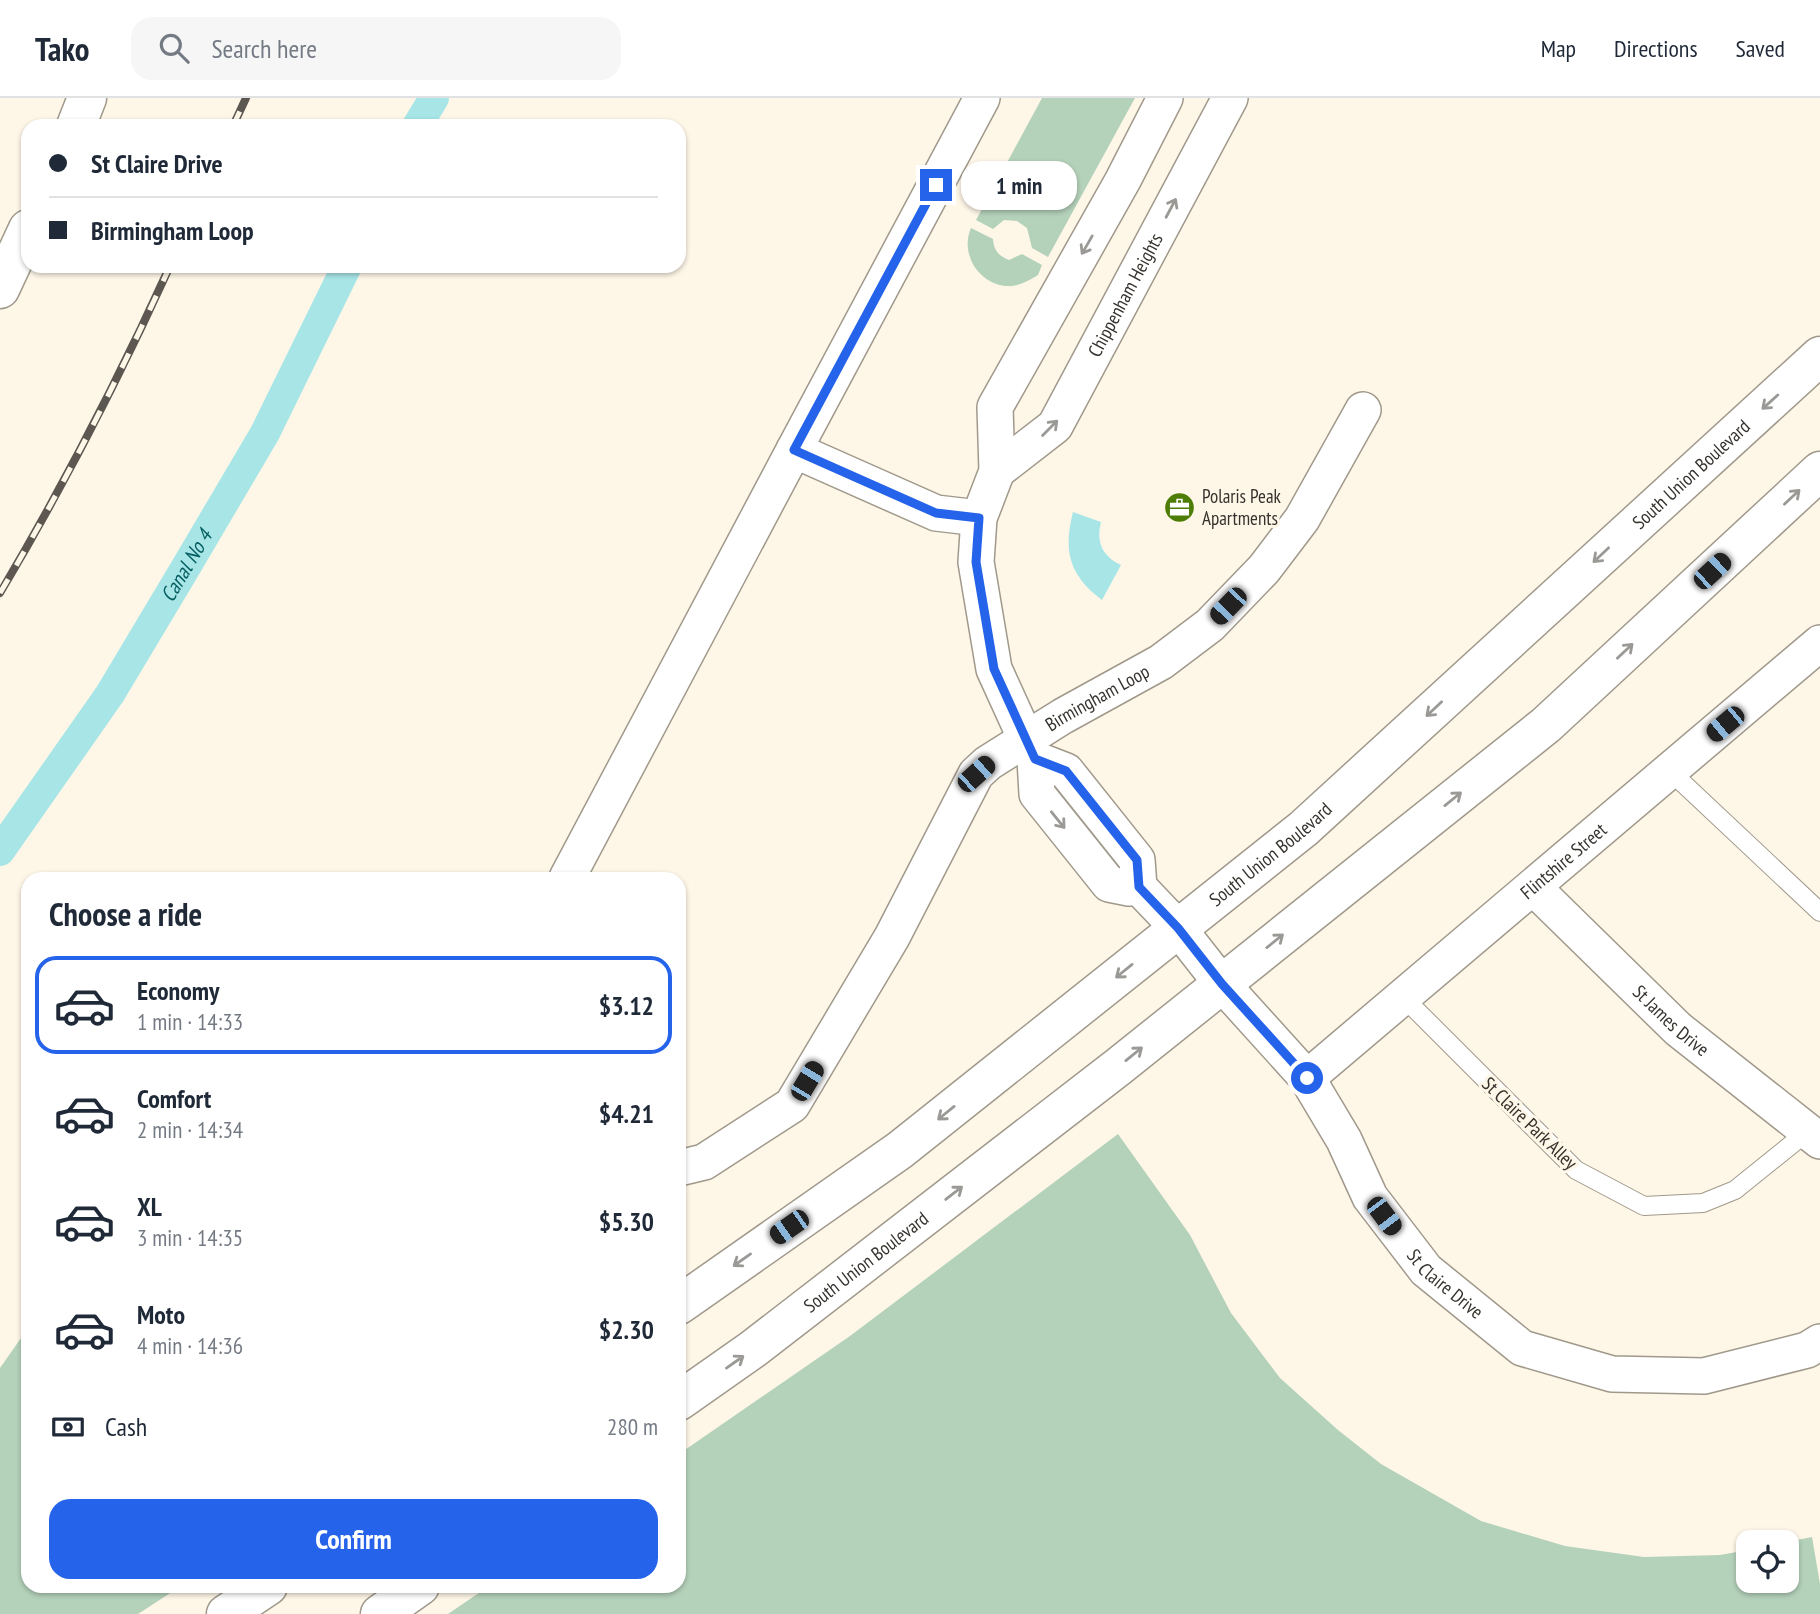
<!DOCTYPE html>
<html lang="en">
<head>
<meta charset="utf-8">
<style>
	:root { --surface:#fff; --page:#f6f6f7; --text:#1f2937; --muted:#747a83; --line:#e0e1e3; --accent:#2563eb }
	body { margin:0; font-family:"PT Sans Narrow",sans-serif; background:var(--page); color:var(--text); height:100vh; display:flex; flex-direction:column; font-size:26px; white-space:nowrap }
	* { box-sizing:border-box; margin:0 }
	p { font-size:23px; color:var(--muted) }
	.icon { flex:none; width:38px; height:38px; fill:none; stroke:currentColor; stroke-width:2; stroke-linecap:round; stroke-linejoin:round }
	.map { position:relative; flex:1; overflow:hidden }
	.sheet { position:absolute; left:21px; top:774px; width:665px; height:721px; display:flex; flex-direction:column; background:var(--surface); border-radius:21px; box-shadow:0 2px 5px #0004 }
	.sheet>* { flex:none }
	.guide { position:absolute; left:21px; top:21px; width:665px; height:154px; border-radius:21px; box-shadow:0 2px 5px #0004; display:grid; align-content:center; height:154px; padding:0 28px; background:var(--surface) }
	.fabs { position:absolute; left:1736px; top:1432px; display:grid; gap:14px }
	.fabs a { display:grid; place-items:center; width:63px; height:63px; border-radius:14px; background:var(--surface); box-shadow:0 2px 5px #0004; font-size:35px }
	.end { position:absolute; width:32px; height:32px; margin:-16px; border:9px solid #2563eb; background:#fff; box-shadow:0 0 0 4px #fff }
	.from { border-radius:50% }
	.bubble { position:absolute; height:49px; border-radius:21px; background:var(--surface); box-shadow:0 2px 5px #0004; font-size:23px; font-weight:600; line-height:49px; text-align:center }
	.car { position:absolute; width:21px; height:42px; margin:-21px -10px; border-radius:9px; box-shadow:0 0 5px 2px #0007; background:linear-gradient(#222 24%,#8ab4d8 0 40%,#222 0 76%,#8ab4d8 0 86%,#222 0) }
	.guide b { display:flex; align-items:center; gap:24px; height:66px; font-size:26px }
	.guide b+b { border-top:2px solid var(--line) }
	.guide i { width:18px; height:18px; background:var(--text) }
	ul { padding:0; list-style:none }
	li { display:flex; align-items:center; gap:21px; height:98px; margin:0 14px 10px; padding:0 14px; border:4px solid transparent; border-radius:21px }
	li div { flex:1 }
	li b { display:block; font-size:26px }
	li em { font-style:normal; font-weight:600 }
	li.active { border-color:var(--accent) }
	li>.icon { width:63px; height:63px; stroke-width:1.5 }
	h2 { padding:0 28px; font-size:32px; line-height:84px }
	.pay { display:flex; align-items:center; gap:18px; height:77px; padding:0 28px; font-size:26px }
	.pay p { margin-inline-start:auto }
	.button { display:flex; gap:14px; margin-top:auto; padding:14px 28px }
	.button a { flex:1; height:80px; border-radius:21px; background:var(--accent); color:#fff; font-size:28px; font-weight:600; line-height:80px; text-align:center }
	header { display:flex; align-items:center; gap:42px; box-sizing:border-box; height:98px; padding:0 35px; background:var(--surface); border-bottom:2px solid var(--line) }
	header strong { font-size:33px }
	nav { display:flex; gap:38px; margin-inline-start:auto; font-size:24px }
	.search { width:490px; height:63px; background:var(--page); display:flex; align-items:center; gap:18px; box-sizing:border-box; padding:0 24px; border-radius:21px; color:var(--muted); font-size:26px }
	.map>svg:first-child { display:block }
	.green { fill:#b4d1ba }
	.water { fill:#a8e5e7 }
	.lines { fill:none; stroke-linecap:round; stroke-linejoin:round }
	.canal { stroke:#a8e5e7; stroke-width:30 }
	.service-casing { stroke:#a0998b; stroke-width:20 }
	.minor-casing { stroke:#a0998b; stroke-width:38 }
	.tertiary-casing { stroke:#a0998b; stroke-width:41 }
	.primary-casing { stroke:#a0998b; stroke-width:41 }
	.service { stroke:#fff; stroke-width:18 }
	.minor { stroke:#fff; stroke-width:35 }
	.tertiary { stroke:#fff; stroke-width:38 }
	.primary { stroke:#fff; stroke-width:38 }
	.rail-casing { stroke:#5c5851; stroke-width:8 }
	.rail { stroke:#fef7e8; stroke-width:5; stroke-dasharray:16; stroke-linecap:butt }
	.oneway { stroke:#9a9996 }
	.route { stroke:#2563eb; stroke-width:9 }
	.labels { text-anchor:middle; stroke-width:6; stroke-linejoin:round; paint-order:stroke }
	.street-label { font-size:19px; fill:#36332e; stroke:#fef7e8 }
	.poi-label { font-size:19px; fill:#36332e; stroke:#fef7e8; text-anchor:start }
	.water-label { font-size:21px; font-style:italic; fill:#055f62; stroke:#fef7e8 }
</style>
</head>
<body>
<header>
<strong>Tako</strong>
<div class="search"><svg class="icon" aria-label="search" viewBox="0 0 24 24"><circle cx="10" cy="10" r="6"/><path d="M15 15l6 6"/></svg>Search here</div>
<nav><a>Map</a><a>Directions</a><a>Saved</a></nav>
</header>
<div class="map">
<svg width="1820" height="1516" viewBox="0 0 1820 1516">
	<rect width="100%" height="100%" fill="#fef7e8"/>
	<g class="green">
		<path d="M1042 0H1135L1048 159 1032 150 1027 130 1017 123 1004 122 993 131 976 122Z"/>
		<path d="M971 130 993 141C994 153 999 158 1009 162L1022 156 1042 167 1038 177C1030 182 1021 187 1012 188 981 190 959 157 971 130Z"/>
		<path d="M1118 1036 1190 1137 1231 1215 1280 1280 1338 1332 1381 1366 1481 1423 1565 1448 1644 1459 1720 1457 1748 1452V1482H1787V1444L1812 1439 1820 1486V1516H448L489 1488H679V1356L850 1238Z"/>
		<path d="M28 1230V1488H181L138 1516H0V1270Z"/>
	</g>
	<path class="water" d="M1073 414 1101 424C1096 444 1102 458 1121 467L1102 502C1069 477 1063 453 1073 414Z"/>
	<g class="lines">
		<g class="canal">
			<path d="M417 28 434 0"/>
			<path id="s1" d="M0 753 110 596 183 474 265 335 347 168"/>
		</g>
		<defs>
			<g id="service">
				<path d="M1670 673 1820 814"/>
				<path d="M1403 899 1576 1072 1644 1108 1703 1105 1735 1092 1812 1030"/>
			</g>
			<g id="minor">
				<path d="M794 352 982 0"/>
				<path id="s2" d="M997 373 1055 328 1230 0"/>
				<path id="s3" d="M1035 661 1066 673 1137 762 1139 789 1178 830 1222 886 1307 980 1344 1042 1370 1099 1426 1172 1522 1250 1612 1276 1704 1278 1807 1252 1820 1244"/>
				<path d="M567 780 794 352 936 415 979 420"/>
				<path d="M1139 789 1129 790 1109 786 1037 696 1035 661 994 571 976 464 979 420 997 373 995 309 1123 82 1165 0"/>
				<path id="s4" d="M1533 789 1678 931 1820 1043"/>
				<path id="s5" d="M1307 980 1820 545"/>
				<path id="s6" d="M679 1070 704 1064 792 1007 892 839 976 676 988 665 1063 618 1161 564 1210 527 1264 471 1302 421 1363 312"/>
			</g>
			<g id="tertiary">
				<path d="M76 28 87 0"/>
				<path d="M0 191 28 131"/>
			</g>
			<g id="primary">
				<path id="s7" d="M679 1207 900 1052 1303 731 1820 258"/>
				<path id="s8" d="M679 1303 753 1251 1118 969 1546 627 1820 373"/>
				<path d="M226 1516 268 1488"/>
				<path d="M380 1516 420 1488"/>
			</g>
		</defs>
		<use href="#service" class="service-casing"/>
		<use href="#minor" class="minor-casing"/>
		<use href="#tertiary" class="tertiary-casing"/>
		<use href="#primary" class="primary-casing"/>
		<use href="#service" class="service"/>
		<use href="#minor" class="minor"/>
		<use href="#tertiary" class="tertiary"/>
		<use href="#primary" class="primary"/>
		<defs>
			<g id="rail">
				<path d="M233 28 246 0"/>
				<path d="M0 495C63 389 119 280 170 168"/>
			</g>
		</defs>
		<use href="#rail" class="rail-casing"/>
		<use href="#rail" class="rail"/>
	</g>
	<defs><path id="oneway-shaft" d="M-6 0H5M1.5-3L5.5 0L1.5 3" fill="none" stroke-width="1.6" stroke-linecap="round" stroke-linejoin="round" transform="scale(1.75)"/></defs>
	<g class="oneway">
		<use href="#oneway-shaft" transform="translate(1171 110) rotate(-62)"/>
		<use href="#oneway-shaft" transform="translate(1087 147) rotate(120)"/>
		<use href="#oneway-shaft" transform="translate(1770 304) rotate(138)"/>
		<use href="#oneway-shaft" transform="translate(1050 330) rotate(-45)"/>
		<use href="#oneway-shaft" transform="translate(1792 399) rotate(-43)"/>
		<use href="#oneway-shaft" transform="translate(1601 457) rotate(137)"/>
		<use href="#oneway-shaft" transform="translate(1625 553) rotate(-43)"/>
		<use href="#oneway-shaft" transform="translate(1434 611) rotate(137)"/>
		<use href="#oneway-shaft" transform="translate(1453 701) rotate(-39)"/>
		<use href="#oneway-shaft" transform="translate(1058 722) rotate(51)"/>
		<use href="#oneway-shaft" transform="translate(1275 843) rotate(-39)"/>
		<use href="#oneway-shaft" transform="translate(1124 873) rotate(141)"/>
		<use href="#oneway-shaft" transform="translate(1134 956) rotate(-39)"/>
		<use href="#oneway-shaft" transform="translate(946 1015) rotate(141)"/>
		<use href="#oneway-shaft" transform="translate(954 1095) rotate(-38)"/>
		<use href="#oneway-shaft" transform="translate(742 1162) rotate(145)"/>
		<use href="#oneway-shaft" transform="translate(735 1264) rotate(-35)"/>
	</g>
	<g class="lines">
		<path class="route" d="M936 87 794 352 936 415 979 420 976 464 994 571 1035 661 1066 673 1137 762 1139 789 1178 830 1222 886 1307 980"/>
	</g>
	<defs>
		<symbol id="office-disc" viewBox="-11 -11 22 22"><circle r="9.5" fill="#4e7d05" stroke="#fef7e8"/><path d="M-6-3h4V-5.5h4V-3h4V5H-6ZM-1-4.5V-3h2v-1.5ZM-6 0V1H6V0Z" fill="#fff"/></symbol>
	</defs>
	<g fill-rule="evenodd">
		<use href="#office-disc" x="1162" y="392" width="35" height="35"/>
	</g>
	<g class="labels">
		<g class="street-label">
			<text dy="7" stroke="none"><textPath href="#s2" startOffset="222">Chippenham Heights</textPath></text>
			<text dy="7" stroke="none"><textPath href="#s7" startOffset="1311">South Union Boulevard</textPath></text>
			<text dy="7" stroke="none"><textPath href="#s6" startOffset="653">Birmingham Loop</textPath></text>
			<text dy="7" stroke="none"><textPath href="#s7" startOffset="744">South Union Boulevard</textPath></text>
			<text dy="7" stroke="none"><textPath href="#s5" startOffset="336">Flintshire Street</textPath></text>
			<text dy="7" stroke="none"><textPath href="#s4" startOffset="192">St James Drive</textPath></text>
			<text transform="translate(1530 1025) rotate(44)" y="7">St Claire Park Alley</text>
			<text dy="7" stroke="none"><textPath href="#s8" startOffset="233">South Union Boulevard</textPath></text>
			<text dy="7" stroke="none"><textPath href="#s3" startOffset="679">St Claire Drive</textPath></text>
		</g>
		<g class="poi-label">
			<text x="1202" y="405">Polaris Peak<tspan x="1202" dy="22">Apartments</tspan></text>
		</g>
		<g class="water-label">
			<text dy="7" stroke="none"><textPath href="#s1" startOffset="341">Canal No 4</textPath></text>
		</g>
	</g>
</svg>
<div class="fabs">
<a><svg class="icon" aria-label="locate" viewBox="0 0 24 24"><circle cx="12" cy="12" r="6"/><path d="M12 2v4M12 18v4M2 12h4M18 12h4"/></svg></a>
</div>
<i class="end from" style="left:1307px;top:980px"></i>
<i class="end" style="left:936px;top:87px"></i>
<div class="bubble" style="left:961px;top:63px;width:116px">1 min</div>
<i class="car" style="left:1712px;top:473px;rotate:47deg"></i>
<i class="car" style="left:1228px;top:508px;rotate:224deg"></i>
<i class="car" style="left:1725px;top:626px;rotate:230deg"></i>
<i class="car" style="left:976px;top:676px;rotate:48deg"></i>
<i class="car" style="left:807px;top:983px;rotate:31deg"></i>
<i class="car" style="left:1384px;top:1118px;rotate:143deg"></i>
<i class="car" style="left:789px;top:1129px;rotate:235deg"></i>
<div class="guide">
<b><i class="from"></i>St Claire Drive</b>
<b><i></i>Birmingham Loop</b>
</div>
<section class="sheet">
<h2>Choose a ride</h2>
<ul>
<li class="active"><svg class="icon" aria-label="car" viewBox="0 0 24 24"><path d="M5 17H2v-5l4-1 3-4h7l3 4 3 1v5h-3M9 17h6M6 11h13"/><circle cx="7" cy="17" r="2"/><circle cx="17" cy="17" r="2"/></svg><div><b>Economy</b><p>1 min · 14:33</p></div><em>$3.12</em></li>
<li><svg class="icon" aria-label="car" viewBox="0 0 24 24"><path d="M5 17H2v-5l4-1 3-4h7l3 4 3 1v5h-3M9 17h6M6 11h13"/><circle cx="7" cy="17" r="2"/><circle cx="17" cy="17" r="2"/></svg><div><b>Comfort</b><p>2 min · 14:34</p></div><em>$4.21</em></li>
<li><svg class="icon" aria-label="car" viewBox="0 0 24 24"><path d="M5 17H2v-5l4-1 3-4h7l3 4 3 1v5h-3M9 17h6M6 11h13"/><circle cx="7" cy="17" r="2"/><circle cx="17" cy="17" r="2"/></svg><div><b>XL</b><p>3 min · 14:35</p></div><em>$5.30</em></li>
<li><svg class="icon" aria-label="car" viewBox="0 0 24 24"><path d="M5 17H2v-5l4-1 3-4h7l3 4 3 1v5h-3M9 17h6M6 11h13"/><circle cx="7" cy="17" r="2"/><circle cx="17" cy="17" r="2"/></svg><div><b>Moto</b><p>4 min · 14:36</p></div><em>$2.30</em></li>
</ul>
<div class="pay"><svg class="icon" aria-label="cash" viewBox="0 0 24 24"><path d="M3 7h18v10H3z"/><circle cx="12" cy="12" r="2"/></svg>Cash<p>280 m</p></div>
<div class="button"><a>Confirm</a></div>
</section>
</div>
</body>
</html>
